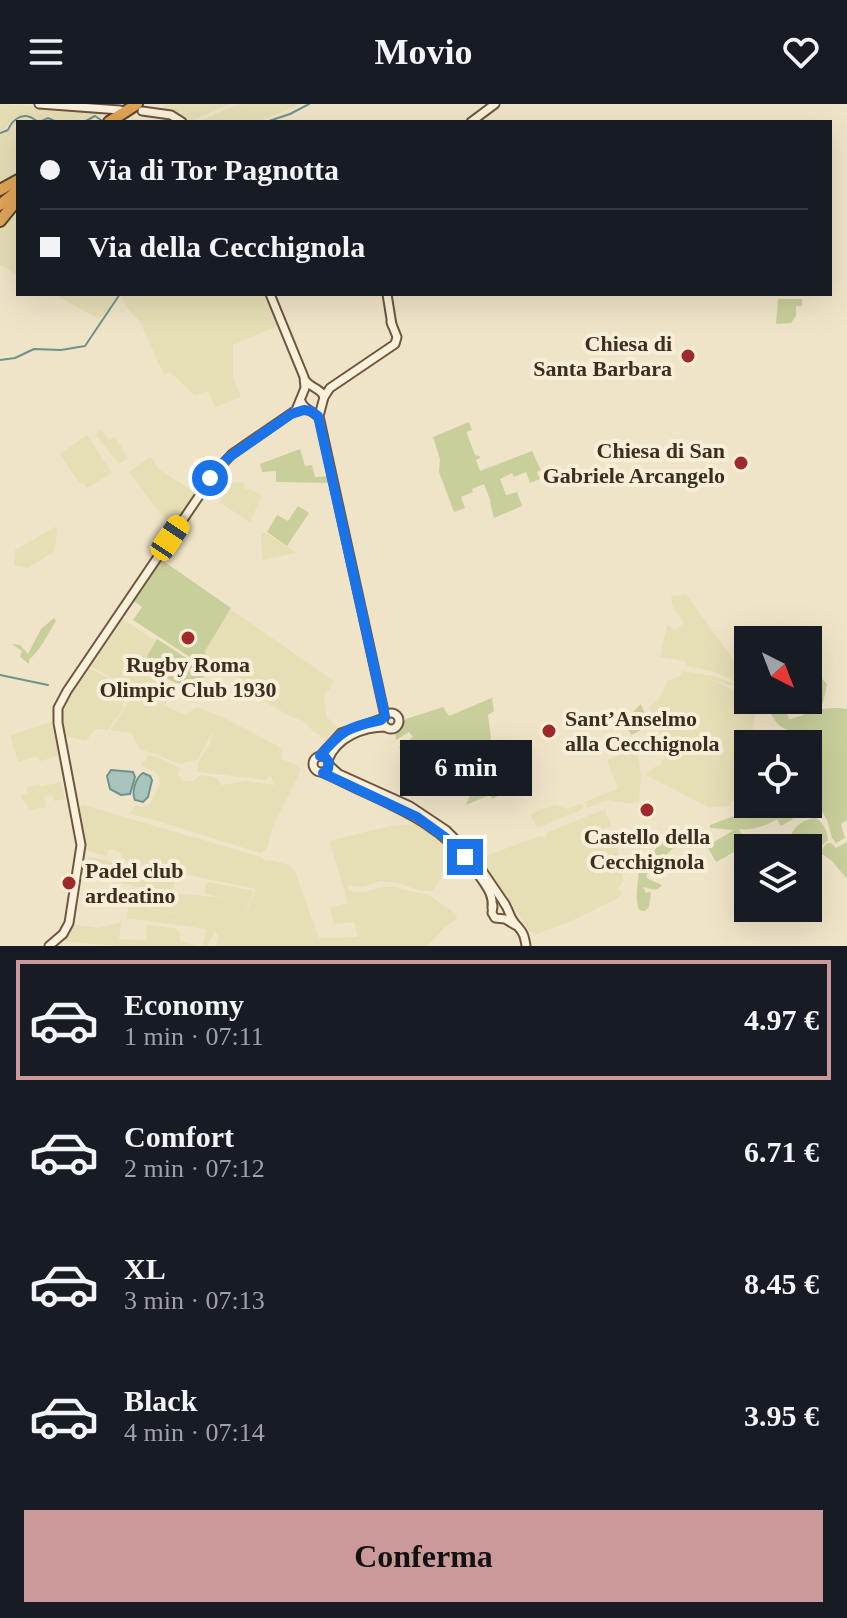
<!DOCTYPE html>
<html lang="it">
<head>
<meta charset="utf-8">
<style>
	:root { --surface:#171b24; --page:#242831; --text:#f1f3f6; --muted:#9ea1a6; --line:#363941; --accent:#cc999b }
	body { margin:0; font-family:Georgia,serif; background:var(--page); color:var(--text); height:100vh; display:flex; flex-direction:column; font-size:30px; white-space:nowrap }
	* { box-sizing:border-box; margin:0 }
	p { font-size:26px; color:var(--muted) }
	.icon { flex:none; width:44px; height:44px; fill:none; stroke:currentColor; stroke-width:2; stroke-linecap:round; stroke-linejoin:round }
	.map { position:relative; height:842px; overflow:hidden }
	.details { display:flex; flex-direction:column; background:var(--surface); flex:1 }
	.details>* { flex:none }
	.guide { position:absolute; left:16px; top:16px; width:816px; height:176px; border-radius:0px; box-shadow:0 8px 32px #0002; display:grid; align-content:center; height:176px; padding:0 24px; background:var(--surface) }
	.needle { width:52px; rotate:138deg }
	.fabs { position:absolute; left:734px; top:522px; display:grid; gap:16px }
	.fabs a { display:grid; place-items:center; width:88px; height:88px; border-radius:0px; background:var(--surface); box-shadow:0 8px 32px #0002; font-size:40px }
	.end { position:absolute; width:36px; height:36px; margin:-18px; border:10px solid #1a73e8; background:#fff; box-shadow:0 0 0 4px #fff }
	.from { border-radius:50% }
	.bubble { position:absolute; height:56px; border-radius:0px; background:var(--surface); box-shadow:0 8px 32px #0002; font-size:26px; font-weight:700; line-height:56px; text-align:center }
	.car { position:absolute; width:24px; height:48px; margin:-24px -12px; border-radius:10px; box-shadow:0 0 6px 2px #0007; background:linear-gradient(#f5c518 24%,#345 0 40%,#f5c518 0 76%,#345 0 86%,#f5c518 0) }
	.guide b { display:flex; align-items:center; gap:28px; height:76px; font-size:30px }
	.guide b+b { border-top:2px solid var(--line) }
	.guide i { width:20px; height:20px; background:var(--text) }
	ul { padding:14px 0 0; list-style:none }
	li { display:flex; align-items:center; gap:24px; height:120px; margin:0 16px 12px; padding:0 8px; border:4px solid transparent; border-radius:0px }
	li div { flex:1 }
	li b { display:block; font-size:30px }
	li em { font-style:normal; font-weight:700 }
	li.on { border-color:var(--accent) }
	li>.icon { width:72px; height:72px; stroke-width:1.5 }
	.button { display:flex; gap:16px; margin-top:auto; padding:16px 24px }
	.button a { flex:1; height:92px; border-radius:0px; background:var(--accent); color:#111; font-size:32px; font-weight:700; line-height:92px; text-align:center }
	header { display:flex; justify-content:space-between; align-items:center; height:104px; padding:0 24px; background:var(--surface); font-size:36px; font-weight:700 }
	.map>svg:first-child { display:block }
	.farmland { fill:#e6deb5 }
	.green { fill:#c9cf9b }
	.water { fill:#a9c4bc; stroke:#6f938a; stroke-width:2 }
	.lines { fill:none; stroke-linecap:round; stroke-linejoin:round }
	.stream { stroke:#6f938a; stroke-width:2 }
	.secondary-casing { stroke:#6f573f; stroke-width:11 }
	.highway-casing { stroke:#5b4430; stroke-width:14 }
	.secondary { stroke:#faf1dc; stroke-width:7 }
	.highway { stroke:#e0a458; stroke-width:10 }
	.route { stroke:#1a73e8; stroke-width:10 }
	.poi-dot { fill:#9e2a2b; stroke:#f7eed8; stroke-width:3 }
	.labels { text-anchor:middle; stroke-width:8; stroke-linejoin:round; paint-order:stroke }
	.poi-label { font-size:22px; font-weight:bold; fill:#3d2e20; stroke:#f7eed8; text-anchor:end }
</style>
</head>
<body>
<header><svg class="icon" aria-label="menu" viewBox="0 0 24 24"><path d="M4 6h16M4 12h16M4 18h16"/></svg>Movio<svg class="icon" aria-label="heart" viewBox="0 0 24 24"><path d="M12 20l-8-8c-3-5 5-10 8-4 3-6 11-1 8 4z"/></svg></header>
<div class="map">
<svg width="847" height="842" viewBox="0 0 847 842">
	<rect width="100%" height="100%" fill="#f0e4c8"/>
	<g class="farmland">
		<path d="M0 0 67 4 70 6 73 5 106 7 98 12 95 11 81 18 57 17 49 11 41 16H36L28 11 19 12 13 15 5 24 0 27Z"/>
		<path d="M167 0H230L191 17 183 15 181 9H173L159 7Z"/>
		<path d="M243 0H301L257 18H198L228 4Z"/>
		<path d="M27 13 34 18H18V68L0 80V30L8 27 12 19 19 15Z"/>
		<path d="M18 100V171L0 161V120Z"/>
		<path d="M54 190H117L110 203 102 213 97 214Z"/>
		<path d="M125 190H268L280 221 233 241V274L241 293 215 303 208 287 194 291 170 268 164 271 140 218 126 202 122 193Z"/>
		<path d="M100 325 109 336 115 333 128 354 119 360 96 331Z"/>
		<path d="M87 331 112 369 87 384 83 379 80 380 60 350Z"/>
		<path d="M150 353 160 366 196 389 197 391 182 413 174 408 164 415 129 368Z"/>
		<path d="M233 378 244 379 245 385 253 386 262 392 250 418 219 398Z"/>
		<path d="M57 422 55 447 28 464 14 461 15 446Z"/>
		<path d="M264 428 297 449 262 456 261 431Z"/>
		<path d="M686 490 748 576V584L715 568 687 562 685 557 660 553 667 521 675 526 684 519 673 503 671 492Z"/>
		<path d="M229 507H233L334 577 329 586 324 590 326 612 337 623 326 635 313 627 303 617 288 611 242 585 240 574 206 551 205 547Z"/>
		<path d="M121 514 156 537 144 558 157 567 175 584 165 601 143 592 186 611 195 604H199L224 614 278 642 282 646 281 655 296 661 301 666 281 706 272 725 268 742 263 748 260 749 161 718 130 710 135 701 141 703 149 701 160 680 158 670 141 661 149 651 160 654 180 664 178 671 184 677H193L201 671 215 673 222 681 246 677 275 681 270 671 266 676 197 668 199 657 206 644 209 642 214 625 198 656 186 658 181 661 155 650 139 645 132 629 110 626 136 587 88 561Z"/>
		<path d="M87 563 133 587 127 596 122 599 123 604 108 626 95 625 86 637 63 631 60 615 63 599Z"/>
		<path d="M682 567 713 572 733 579 732 582 711 575 733 586 752 605 755 611 753 625 769 640H748V688L740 677H735L739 692 737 700 733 697H731V702L708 703 646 671 655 663 661 660 667 647 649 602 652 601 662 590 667 577 681 572Z"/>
		<path d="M51 618 61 651 41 657 36 652 18 658 10 631Z"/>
		<path d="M637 645 641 672 639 696 633 700 608 696 587 704 585 698 618 684 607 656Z"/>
		<path d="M61 678 65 695 54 697 52 691 44 693 46 703 30 706 21 692 28 689 26 683 39 680 40 683Z"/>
		<path d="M580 700 583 701V705L538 724 531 713V711L535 708 556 701 567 705Z"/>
		<path d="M83 701 261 753 266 758 269 756 289 761 295 767 319 834 358 833 354 818 335 820 329 804 348 799 330 739 333 736 390 722 422 720 464 755V758L441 768 443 771 433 787H420L400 779 379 777 363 783 347 781 350 787 358 788H365L383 783H394L408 787 428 790 456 810 457 815 445 823 427 842H216L218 830 215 828 208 840 209 842H203L206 825 127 814 130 790 147 793V805L197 813 148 804 149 787 225 794 205 790V782L208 778 254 787 240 824 256 785 129 759 125 756 120 748 111 745 108 746 107 752 84 746 80 703Z"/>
		<path d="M605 705 611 722 598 727 617 739 623 776 621 781 617 784 623 788 622 790 616 795 569 818 537 830 529 828 520 812 481 755 483 753 540 732 546 734V729Z"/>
		<path d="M90 753 170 771 174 777V782L171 786 137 783 125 780 114 776 112 761 108 774 84 763 85 757Z"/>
		<path d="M121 818 119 835 146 836 147 821 174 824 180 829V836L196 842H117L60 837 76 821 99 824Z"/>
	</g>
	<g class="green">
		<path d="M778 195H802V202H796V212L791 219 776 220Z"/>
		<path d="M469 318 472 326 467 328V330L475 351 481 353 476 356 480 367 532 347 541 366 537 368 540 375 530 379 526 368 514 373 512 369 500 375 506 391 517 388 522 402 494 414 490 399 491 398 484 380 472 385 473 388 461 393 465 404 454 408 439 368 440 355 433 333Z"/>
		<path d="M300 345 305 362 312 361 315 373 331 372V379L276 378V367L262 368 260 360Z"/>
		<path d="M298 402 309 409 287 442 267 428 277 411 288 417Z"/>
		<path d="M159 454 231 504 205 547 206 551 218 559 213 568 133 516 142 503 131 495Z"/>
		<path d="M54 514 56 517C47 531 42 544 29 556V560L20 553 22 547 12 540 20 541 28 550 41 525Z"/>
		<path d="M157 535 208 568C189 595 165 573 145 560L144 558Z"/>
		<path d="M815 567 827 580 823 599 817 602 808 594V571Z"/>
		<path d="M494 593 492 595 494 607 488 611 491 634 484 656 487 665C500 670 500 676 506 688L492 695 490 691 466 701 482 659 435 641 422 648 415 665 399 643 413 633 409 628 396 636 395 628 406 615 443 603 449 612Z"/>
		<path d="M765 596 782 597 789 615C798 614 805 609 814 607 823 604 837 603 847 605V716L841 720 845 734 836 739 832 734 827 716 820 704V684L808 661V640H794L788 626C774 622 771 608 765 596Z"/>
		<path d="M641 600 650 622 631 631 621 608 632 609Z"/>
		<path d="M745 692H748V700H797L784 711 790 709 793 715 781 722 777 715C766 722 752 727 739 725L747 741 716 758 707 742 734 726 710 724V721L739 710 737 705Z"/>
		<path d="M815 714C824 719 827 727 828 736 812 751 803 747 791 731 796 720 804 716 815 714Z"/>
		<path d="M674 736 677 740 662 755 654 759 646 772 648 775 662 781C656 789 650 784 643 783L646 789 649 788 651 789 649 803 645 807 639 806C634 792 639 777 639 762L643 763 640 754 644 752 648 755C652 754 656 747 656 742L661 738Z"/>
		<path d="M847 738V775L832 757 822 750V745L827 739H831L836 744Z"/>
	</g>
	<g class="water">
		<path d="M111 666 133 668 135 673 130 690 121 691 110 685 107 672Z"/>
		<path d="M143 669 150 672 152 676 148 693 143 698 135 696C131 688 136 673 143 669Z"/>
	</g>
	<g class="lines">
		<g class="stream">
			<path d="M42 17 48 14 57 18"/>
			<path d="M84 18 95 12 104 18"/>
			<path d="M266 18 290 10 309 0"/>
			<path d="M0 29 8 26C11 18 20 9 30 13 33 14 36 17 39 18"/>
			<path d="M0 256 15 254 34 245 61 246 85 242 120 190"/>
			<path d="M0 571 48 581"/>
		</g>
		<defs>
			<g id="secondary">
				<path d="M39 0 120 6"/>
				<path d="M142 7 171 11 182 18"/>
				<path d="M471 18 495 0"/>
				<path d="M387 190 392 221"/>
				<path d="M306 277C311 284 321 284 324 293"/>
				<path d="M301 297C304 307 314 306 319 314"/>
				<circle cx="391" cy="617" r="8"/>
				<path d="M385 612 319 312 324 293 330 284 395 240 397 233 391 218"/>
				<circle cx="321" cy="660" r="8"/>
				<path d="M320 652 341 629 384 614"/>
				<path d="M328 656C337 633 363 623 386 623"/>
				<path d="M329 661 339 670 410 702 446 726 473 753 505 800"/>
				<path d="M323 669C335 674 346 680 357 685 406 707 446 725 478 770 485 781 494 790 492 804"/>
				<path d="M504 799C509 805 509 812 514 818 522 828 524 828 526 842"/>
				<path d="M493 802 492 809 495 814 505 815 515 821"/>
				<path d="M49 842 63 830 69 819 81 741 58 619V604L67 587 216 367 232 350 296 306 305 284 304 273 270 190"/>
			</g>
			<g id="highway">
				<path d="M109 18 137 0"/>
				<path d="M0 86 18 76"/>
				<path d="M0 101 18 86"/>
				<path d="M0 117 18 95"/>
			</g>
		</defs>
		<use href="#secondary" class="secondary-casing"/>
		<use href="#highway" class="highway-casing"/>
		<use href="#secondary" class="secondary"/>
		<use href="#highway" class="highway"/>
	</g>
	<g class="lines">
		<path class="route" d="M210 374 228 354 291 310 304 306 311 307 318 312 385 612 381 616C348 623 341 627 320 652L325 653 329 658 328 665 323 669 417 713 446 734 465 753"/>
	</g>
	<g class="poi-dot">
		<circle cx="688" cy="252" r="8"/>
		<circle cx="741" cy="359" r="8"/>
		<circle cx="188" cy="534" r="8"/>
		<circle cx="549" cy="627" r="8"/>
		<circle cx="647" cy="706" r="8"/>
		<circle cx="69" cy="779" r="8"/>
	</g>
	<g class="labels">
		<g class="poi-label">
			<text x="672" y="247">Chiesa di<tspan x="672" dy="25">Santa Barbara</tspan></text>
			<text x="725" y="354">Chiesa di San<tspan x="725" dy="25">Gabriele Arcangelo</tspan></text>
			<text x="188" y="568" text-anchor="middle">Rugby Roma<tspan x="188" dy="25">Olimpic Club 1930</tspan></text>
			<text x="565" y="622" text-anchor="start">Sant’Anselmo<tspan x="565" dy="25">alla Cecchignola</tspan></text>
			<text x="647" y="740" text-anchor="middle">Castello della<tspan x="647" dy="25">Cecchignola</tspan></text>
			<text x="85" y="774" text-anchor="start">Padel club<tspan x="85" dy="25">ardeatino</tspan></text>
		</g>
	</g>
</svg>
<div class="fabs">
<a><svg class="needle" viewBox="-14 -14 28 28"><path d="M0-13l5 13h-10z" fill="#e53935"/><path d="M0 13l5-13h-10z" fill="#9ea1a6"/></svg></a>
<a><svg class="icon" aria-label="locate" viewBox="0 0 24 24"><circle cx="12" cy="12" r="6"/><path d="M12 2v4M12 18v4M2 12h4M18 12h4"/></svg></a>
<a><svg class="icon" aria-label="layers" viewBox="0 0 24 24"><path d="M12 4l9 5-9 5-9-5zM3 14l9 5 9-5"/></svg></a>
</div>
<i class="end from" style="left:210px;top:374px"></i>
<i class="end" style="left:465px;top:753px"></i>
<div class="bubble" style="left:400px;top:636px;width:132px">6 min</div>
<i class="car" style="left:170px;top:434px;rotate:34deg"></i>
<div class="guide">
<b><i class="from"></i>Via di Tor Pagnotta</b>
<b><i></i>Via della Cecchignola</b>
</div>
</div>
<section class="details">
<ul>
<li class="on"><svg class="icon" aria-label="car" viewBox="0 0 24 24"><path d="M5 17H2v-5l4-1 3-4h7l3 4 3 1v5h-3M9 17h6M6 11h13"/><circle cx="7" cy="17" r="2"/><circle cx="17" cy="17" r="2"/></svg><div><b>Economy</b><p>1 min · 07:11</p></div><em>4.97 €</em></li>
<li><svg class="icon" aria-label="car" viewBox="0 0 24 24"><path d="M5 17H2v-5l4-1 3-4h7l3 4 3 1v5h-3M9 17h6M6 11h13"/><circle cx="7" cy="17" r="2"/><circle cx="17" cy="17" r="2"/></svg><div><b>Comfort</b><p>2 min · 07:12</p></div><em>6.71 €</em></li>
<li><svg class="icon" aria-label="car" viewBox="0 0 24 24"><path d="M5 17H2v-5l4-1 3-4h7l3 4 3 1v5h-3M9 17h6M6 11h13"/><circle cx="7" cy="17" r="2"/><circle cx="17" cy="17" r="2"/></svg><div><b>XL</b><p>3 min · 07:13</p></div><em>8.45 €</em></li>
<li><svg class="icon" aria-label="car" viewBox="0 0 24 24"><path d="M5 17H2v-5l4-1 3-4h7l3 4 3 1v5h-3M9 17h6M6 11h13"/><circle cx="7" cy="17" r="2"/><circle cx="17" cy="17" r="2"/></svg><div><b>Black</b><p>4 min · 07:14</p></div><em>3.95 €</em></li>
</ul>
<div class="button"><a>Conferma</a></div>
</section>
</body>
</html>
